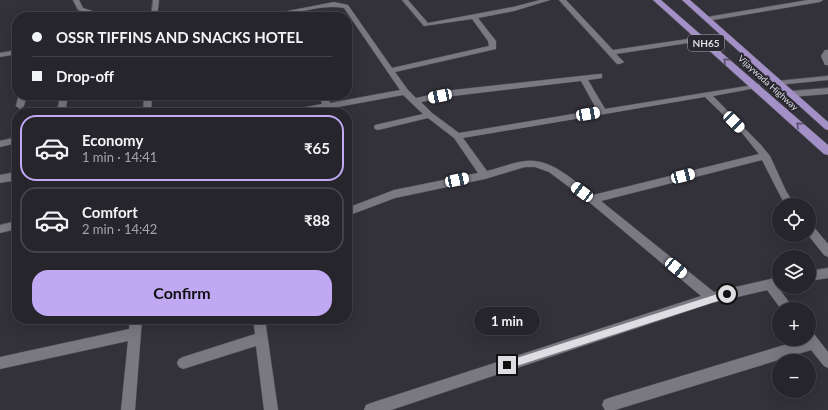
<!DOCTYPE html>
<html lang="en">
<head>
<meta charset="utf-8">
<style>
	:root { --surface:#26252b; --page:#2e2d33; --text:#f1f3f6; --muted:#a4a5a9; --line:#424247; --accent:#c1a8f3 }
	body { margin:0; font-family:Lato,sans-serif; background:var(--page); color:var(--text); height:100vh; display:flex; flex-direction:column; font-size:15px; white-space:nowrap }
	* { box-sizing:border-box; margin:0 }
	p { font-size:13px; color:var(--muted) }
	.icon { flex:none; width:22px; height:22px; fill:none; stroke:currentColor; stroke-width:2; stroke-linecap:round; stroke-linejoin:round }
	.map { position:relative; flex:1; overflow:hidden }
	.side { position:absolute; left:12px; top:108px; width:340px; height:216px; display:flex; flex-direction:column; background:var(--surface); border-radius:16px; box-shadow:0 4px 16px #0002,0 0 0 1px var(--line) }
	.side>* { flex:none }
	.hud { position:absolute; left:12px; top:12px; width:340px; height:88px; border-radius:16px; box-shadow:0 4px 16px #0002,0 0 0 1px var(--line); display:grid; align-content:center; height:88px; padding:0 20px; background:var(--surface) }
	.tools { position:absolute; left:772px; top:198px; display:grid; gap:8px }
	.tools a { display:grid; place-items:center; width:44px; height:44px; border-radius:50%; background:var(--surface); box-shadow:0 4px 16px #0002,0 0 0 1px var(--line); font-size:20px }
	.end { position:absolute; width:18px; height:18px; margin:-9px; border:5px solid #dedde2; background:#111; box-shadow:0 0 0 2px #111 }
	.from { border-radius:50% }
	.bubble { position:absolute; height:28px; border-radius:14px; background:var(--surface); box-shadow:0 4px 16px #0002,0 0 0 1px var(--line); font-size:13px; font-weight:700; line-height:28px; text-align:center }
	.car { position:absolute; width:12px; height:24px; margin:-12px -6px; border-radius:5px; box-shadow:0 0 3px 1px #0007; background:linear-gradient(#fff 24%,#345 0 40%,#fff 0 76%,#345 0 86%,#fff 0) }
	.hud b { display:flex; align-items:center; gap:14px; height:38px; font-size:15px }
	.hud b+b { border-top:1px solid var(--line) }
	.hud i { width:10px; height:10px; background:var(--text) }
	ul { padding:7px 0 0; list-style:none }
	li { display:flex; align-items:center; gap:12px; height:66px; margin:0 8px 6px; padding:0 12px; border:2px solid var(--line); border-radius:16px }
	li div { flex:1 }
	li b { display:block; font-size:15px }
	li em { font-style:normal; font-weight:700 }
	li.selected { border-color:var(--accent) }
	li>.icon { width:36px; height:36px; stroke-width:1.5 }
	.button { display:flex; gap:8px; margin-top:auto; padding:8px 20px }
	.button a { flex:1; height:46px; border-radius:16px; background:var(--accent); color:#111; font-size:16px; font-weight:700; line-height:46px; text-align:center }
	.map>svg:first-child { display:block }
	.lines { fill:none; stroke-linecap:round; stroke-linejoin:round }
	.service-casing { stroke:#525056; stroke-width:1 }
	.minor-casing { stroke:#525056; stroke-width:1 }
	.trunk-casing { stroke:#525056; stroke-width:1 }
	.service { fill:#7a7881; fill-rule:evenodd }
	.minor { fill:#7a7881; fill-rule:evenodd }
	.trunk { fill:#a290c6; fill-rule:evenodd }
	.oneway { stroke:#59516b }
	.route { fill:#dedde2 }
	.labels { text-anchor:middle; stroke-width:4; stroke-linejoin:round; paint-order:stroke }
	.far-street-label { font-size:9px; fill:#dedde2; stroke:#29272f }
	.shield { fill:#29272f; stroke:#a8a6ac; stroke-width:1 }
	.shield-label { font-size:10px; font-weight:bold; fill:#dedde2 }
</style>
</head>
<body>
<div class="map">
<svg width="828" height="410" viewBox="0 0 828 410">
	<rect width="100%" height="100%" fill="#333139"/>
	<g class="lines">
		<defs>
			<g id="service">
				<path d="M825 50H828V65H825L821 56Z"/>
				<path d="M828 76V80L777 85 773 83 777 81Z"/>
				<path d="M828 88V94L790 97 786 94 790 91Z"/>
			</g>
			<g id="minor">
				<path d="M73 0H79L83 8 110 17H100L78 10Z"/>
				<path d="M153 0H159L157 17H151Z"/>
				<path d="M402 0H408L428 23 513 7 540 0H550L514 11 478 18 496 41V49L395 72 408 90 416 98 453 90 599 74H602V78L588 80 605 109 759 84 760 86 756 88 713 96 761 145 770 156 786 191 795 205H785L762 160 601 201 714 292 779 277 778 287 794 309H781L767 290 712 303 391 410H364L366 405 371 403 701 296 589 202 549 172 535 167H525L485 179 395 198 347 216V208L394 190 478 173 454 138 428 118 378 130 375 129 374 127 375 125 423 114 403 95 305 113H286L290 110 322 104 319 95H327L330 103 400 90 344 8C319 3 290 17 264 17L267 15 334 2 348 5 392 68 489 46 488 41 472 19 424 26ZM581 81 597 110 459 133 432 113 421 102 453 96ZM705 97 742 133 759 154 593 195C574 181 551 158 526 161 513 162 500 168 487 171L463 138Z"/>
				<path d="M559 0H566L613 50 701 37 705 39 701 41 616 54 624 62 620 64H617Z"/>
				<path d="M808 0H823L820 2 707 21 704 19 707 17Z"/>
				<path d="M17 50V54L0 57V53Z"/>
				<path d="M19 95H27L24 106 20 109 16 106Z"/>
				<path d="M60 95H68L65 113H57Z"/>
				<path d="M144 95H152L151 113H143Z"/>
				<path d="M17 137V143L0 147V141Z"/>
				<path d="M17 172V180L0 183V175Z"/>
				<path d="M17 221V229L0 233V225Z"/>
				<path d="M809 225 813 226 828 244V257L824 255 808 235H809Z"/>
				<path d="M828 268V278L809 281V271Z"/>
				<path d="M130 319H142L135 410H121L128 341 0 369V357L129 329Z"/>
				<path d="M253 319H265L278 410H264L256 346 183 369 179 367 177 363 179 359 183 357 255 334Z"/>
				<path d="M809 332 814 334 828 352V368L824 366 811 350 615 410H605L602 405 604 400 609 398 804 339H809Z"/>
			</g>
			<g id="trunk">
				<path d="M653 0H661L828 145V155L824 154Z"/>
				<path d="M682 0H690L828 122V130L825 129Z"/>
			</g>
		</defs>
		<use href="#service" class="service-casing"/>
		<use href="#minor" class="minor-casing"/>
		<use href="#trunk" class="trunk-casing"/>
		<use href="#service" class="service"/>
		<use href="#minor" class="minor"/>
		<use href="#trunk" class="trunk"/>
	</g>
	<defs><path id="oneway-chevron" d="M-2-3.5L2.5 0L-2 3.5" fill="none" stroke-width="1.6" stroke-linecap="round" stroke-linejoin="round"/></defs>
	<g class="oneway">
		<use href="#oneway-chevron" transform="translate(726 61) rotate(-139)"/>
		<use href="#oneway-chevron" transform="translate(799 125) rotate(-138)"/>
	</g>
	<path class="route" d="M727 291 730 294 727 298 507 369 503 365 507 361Z"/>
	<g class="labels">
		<g class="far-street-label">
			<text transform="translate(768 83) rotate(42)" y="3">Vijaywada Highway</text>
		</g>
		<rect class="shield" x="688" y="35" width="36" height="16" rx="3"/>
		<g class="shield-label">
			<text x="706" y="47">NH65</text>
		</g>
	</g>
</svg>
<div class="tools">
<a><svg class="icon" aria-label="locate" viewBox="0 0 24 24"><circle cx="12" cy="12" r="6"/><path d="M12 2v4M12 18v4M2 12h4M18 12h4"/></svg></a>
<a><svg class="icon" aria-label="layers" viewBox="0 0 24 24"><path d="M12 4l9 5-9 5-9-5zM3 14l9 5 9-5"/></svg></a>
<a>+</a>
<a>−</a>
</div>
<i class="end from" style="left:727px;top:294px"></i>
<i class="end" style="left:507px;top:365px"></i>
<div class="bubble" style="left:474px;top:307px;width:66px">1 min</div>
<i class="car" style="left:440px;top:96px;rotate:258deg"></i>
<i class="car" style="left:588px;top:114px;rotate:80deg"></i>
<i class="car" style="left:734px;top:122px;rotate:135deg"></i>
<i class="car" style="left:683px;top:176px;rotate:75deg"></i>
<i class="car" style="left:457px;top:180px;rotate:78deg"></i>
<i class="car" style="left:582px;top:192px;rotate:307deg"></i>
<i class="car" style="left:676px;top:268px;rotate:129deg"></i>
<div class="hud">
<b><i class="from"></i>OSSR TIFFINS AND SNACKS HOTEL</b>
<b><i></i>Drop-off</b>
</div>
<section class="side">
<ul>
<li class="selected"><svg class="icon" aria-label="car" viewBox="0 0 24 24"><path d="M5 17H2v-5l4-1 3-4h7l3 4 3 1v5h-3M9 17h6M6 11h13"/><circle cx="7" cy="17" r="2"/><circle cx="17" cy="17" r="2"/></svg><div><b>Economy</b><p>1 min · 14:41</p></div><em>₹65</em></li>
<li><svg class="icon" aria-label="car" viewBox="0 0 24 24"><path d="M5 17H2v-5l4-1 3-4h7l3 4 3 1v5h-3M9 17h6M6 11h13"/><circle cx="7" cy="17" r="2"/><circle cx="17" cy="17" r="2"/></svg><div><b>Comfort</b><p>2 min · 14:42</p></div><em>₹88</em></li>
</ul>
<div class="button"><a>Confirm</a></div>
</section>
</div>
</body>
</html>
